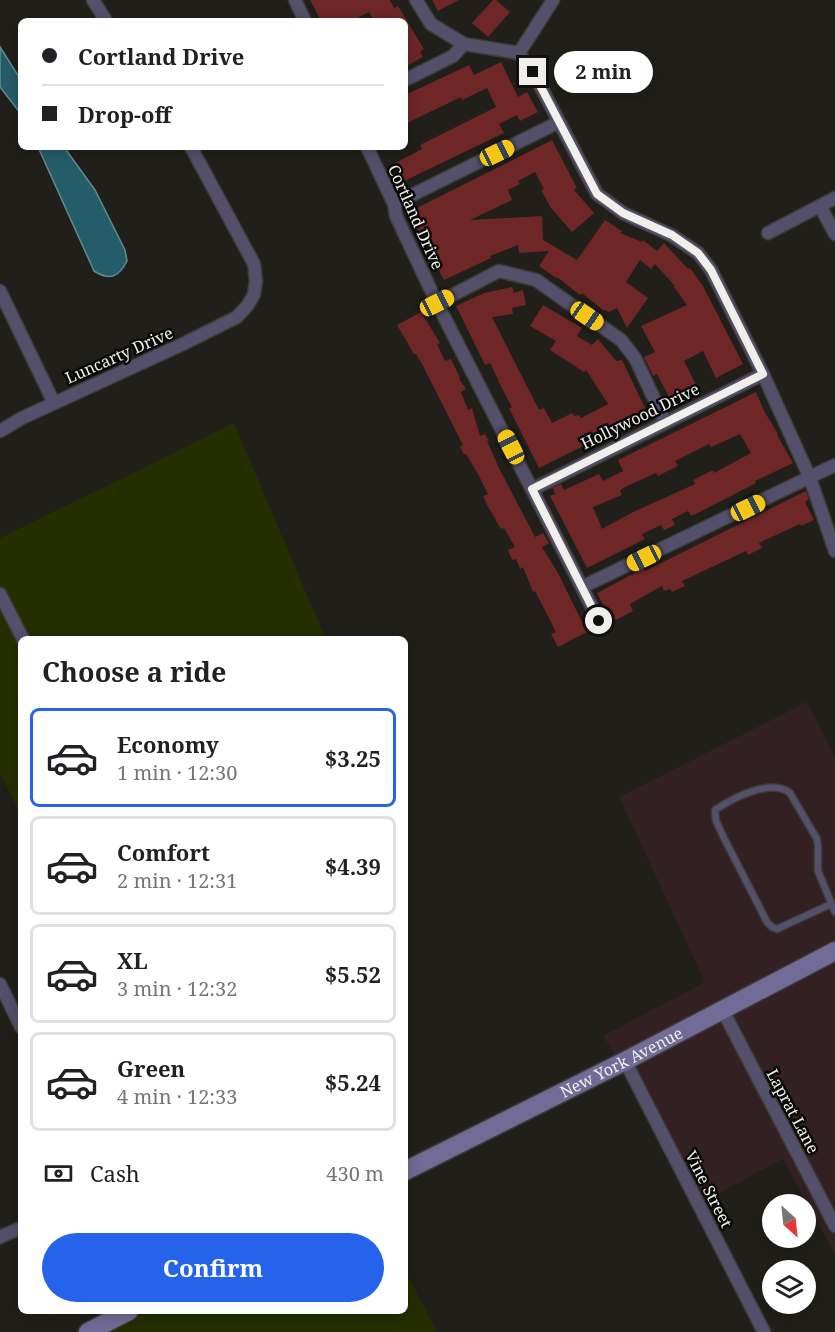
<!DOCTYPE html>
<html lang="en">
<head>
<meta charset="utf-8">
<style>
	:root { --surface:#fff; --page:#f6f6f6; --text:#202124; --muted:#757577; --line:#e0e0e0; --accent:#2563eb }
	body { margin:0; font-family:"Noto Serif",serif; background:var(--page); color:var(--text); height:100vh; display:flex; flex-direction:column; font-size:22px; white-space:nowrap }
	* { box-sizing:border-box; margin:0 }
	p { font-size:20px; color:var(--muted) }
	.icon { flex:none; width:33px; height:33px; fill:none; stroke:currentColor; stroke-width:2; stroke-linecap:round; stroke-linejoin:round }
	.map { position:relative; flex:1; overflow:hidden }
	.details { position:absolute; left:18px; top:636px; width:390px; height:678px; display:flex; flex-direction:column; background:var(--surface); border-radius:9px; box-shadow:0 3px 15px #0003 }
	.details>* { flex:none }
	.guide { position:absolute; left:18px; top:18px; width:390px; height:132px; border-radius:9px; box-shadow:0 3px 15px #0003; display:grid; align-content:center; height:132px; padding:0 24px; background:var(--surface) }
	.needle { width:39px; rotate:153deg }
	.buttons { position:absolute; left:762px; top:1194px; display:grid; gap:12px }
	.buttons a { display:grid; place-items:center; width:54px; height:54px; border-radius:50%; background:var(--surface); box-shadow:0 3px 15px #0003; font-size:30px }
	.end { position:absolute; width:27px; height:27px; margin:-14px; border:8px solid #f0efeb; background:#111; box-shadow:0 0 0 3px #111 }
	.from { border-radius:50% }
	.bubble { position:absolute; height:42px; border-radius:21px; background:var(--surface); box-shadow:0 3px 15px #0003; font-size:20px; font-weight:700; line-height:42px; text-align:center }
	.car { position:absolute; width:18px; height:36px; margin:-18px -9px; border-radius:8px; box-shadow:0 0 4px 2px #0007; background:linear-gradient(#f5c518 24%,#345 0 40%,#f5c518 0 76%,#345 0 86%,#f5c518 0) }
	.guide b { display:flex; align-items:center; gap:21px; height:57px; font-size:22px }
	.guide b+b { border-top:2px solid var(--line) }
	.guide i { width:15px; height:15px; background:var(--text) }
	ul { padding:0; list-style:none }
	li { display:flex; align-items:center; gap:18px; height:99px; margin:0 12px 9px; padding:0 12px; border:3px solid var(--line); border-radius:9px }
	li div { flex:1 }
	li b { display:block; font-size:22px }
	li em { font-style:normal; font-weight:700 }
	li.selected { border-color:var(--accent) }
	li>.icon { width:54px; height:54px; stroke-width:1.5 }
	h2 { padding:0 24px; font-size:27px; line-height:72px }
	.pay { display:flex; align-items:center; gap:15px; height:66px; padding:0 24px; font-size:22px }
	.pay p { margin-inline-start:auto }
	.button { display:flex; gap:12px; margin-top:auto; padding:12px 24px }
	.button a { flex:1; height:69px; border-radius:36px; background:var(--accent); color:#fff; font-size:24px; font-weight:700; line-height:69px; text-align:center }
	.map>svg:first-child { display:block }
	.commercial { fill:#332022 }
	.green { fill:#242e00 }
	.water { fill:#245d69; stroke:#618990; stroke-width:1.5 }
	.building { fill:#6e2626; fill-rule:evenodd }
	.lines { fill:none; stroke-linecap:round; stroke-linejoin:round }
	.lane-casing { stroke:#3d3c36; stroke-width:9 }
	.street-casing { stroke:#3d3c36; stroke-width:15 }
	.secondary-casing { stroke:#3d3c36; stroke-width:21 }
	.lane { stroke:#54506c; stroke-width:6 }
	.street { stroke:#54506c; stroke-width:12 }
	.secondary { stroke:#726b98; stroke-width:18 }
	.route { stroke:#f0efeb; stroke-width:8 }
	.labels { text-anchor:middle; stroke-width:5; stroke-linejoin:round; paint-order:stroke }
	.street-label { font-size:16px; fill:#f0efeb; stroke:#090907 }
</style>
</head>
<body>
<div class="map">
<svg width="835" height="1332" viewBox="0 0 835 1332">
	<rect width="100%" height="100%" fill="#201f19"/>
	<g class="commercial">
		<path d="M807 702 835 757V943L616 1057 603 1036 705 982 619 797Z"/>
		<path d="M835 959V1254L783 1159 705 1200 624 1069Z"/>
	</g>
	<g class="green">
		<path d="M234 423 324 635 318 639H21V815L0 773V538Z"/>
		<path d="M405 1270 437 1332H104L146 1311H405Z"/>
	</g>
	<g class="water">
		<path d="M0 47 21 80V114L0 87Z"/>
		<path d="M38 147H64L95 190 125 250 127 261C119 277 110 281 94 271Z"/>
	</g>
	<g class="building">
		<path d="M310 0H390L394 8 398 6 424 49 420 52 423 57 405 67V21H374L369 12 351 21H321Z"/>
		<path d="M432 0H459L438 11Z"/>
		<path d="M493 0H496L510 12 488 37 472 23Z"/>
		<path d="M501 62 518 97 527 92 538 112 520 121 517 115 499 124 504 133 402 182 393 164 422 149 420 145 496 107 487 88 462 100 461 97 405 124V95L469 65 474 75Z"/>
		<path d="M552 140 577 188 574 190 594 213 572 232 551 208 541 190 544 189 535 172 518 181 520 184 508 190 512 200 470 220 542 216 543 240 577 260 605 220 622 231 620 233 642 242 643 240 657 251 664 243 688 269 690 268 703 286 743 364 716 378 703 351 684 361 696 385 669 397 657 374 653 376 644 357 655 352 641 326 687 305 674 287 675 286 655 264 651 269 640 260 626 282 648 298 627 328 617 308 609 312 605 310 604 311 582 293 580 295 557 277 556 278 539 266 549 251 519 253 518 245 490 256 491 258 444 280 409 212Z"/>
		<path d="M512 287 514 293 523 290 526 305 512 308 513 314 492 317 539 410 544 408 552 423 572 413 574 416 579 415 581 418 608 404 586 370 584 372 550 350 556 341 530 326 543 305 582 328 577 336 592 345 598 339 616 361 622 360 648 414 539 468 509 408 512 407 498 381H499L490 363 485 365 456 306 484 293Z"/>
		<path d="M421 312 440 343 437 344 445 361 451 359 460 378 459 379 466 389 461 392 468 410 472 408 480 436 485 434 489 441H487L499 468 535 537 543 533 549 543 542 547 558 573 587 632 558 647 551 634 556 632 535 591 533 592 523 567 520 569 516 559 512 560 508 550 515 547 504 528 501 529 487 505 483 496 488 494 479 476 466 454 464 455 460 446 463 445 423 366 416 354H414L397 325Z"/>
		<path d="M756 392 764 411 778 434 777 435 793 463 755 481 756 483 698 513 691 516 688 511 672 519 675 525 664 530 661 525 642 534 645 539 587 568 550 496 555 494 553 488 561 484 564 490 599 474 603 481 623 471 618 460ZM740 434 751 453 714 473 713 470 693 480 695 484 631 513 602 529 593 507 622 495 620 491 623 488 656 473 658 476 678 466 675 461 709 444 711 447Z"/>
		<path d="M806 491 809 499 805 502 814 520 801 526 800 524 759 543 762 548 748 555 746 551 682 581 685 586 672 592 670 589 664 591 662 586 630 604 633 611 612 622 597 593 644 568 645 571Z"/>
	</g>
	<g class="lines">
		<defs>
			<path id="lane" d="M831 904 777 929 772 927 767 922 724 838 716 821 715 810C733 798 770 778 790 793L817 839 818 846V871L835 912"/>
			<g id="street">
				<path d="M93 0 106 21"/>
				<path d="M295 0 305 21"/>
				<path d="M416 0 431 24 464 44 519 53 533 72 597 194 623 213 671 235 698 253 711 270 763 374 810 478 835 551"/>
				<path d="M519 53 553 0"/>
				<path d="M405 80 453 56 464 44"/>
				<path d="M367 147 394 204 396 216 437 303 599 621"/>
				<path d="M394 204 559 122"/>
				<path d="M820 206 835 234"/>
				<path d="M768 233 835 198"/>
				<path d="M0 291 54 403"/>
				<path d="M437 303 499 271 536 280 621 340 635 358 665 422"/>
				<path d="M0 431 22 418 185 343 237 317 248 305 254 294 256 281 254 264 191 147"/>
				<path d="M533 489 763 374"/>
				<path d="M582 587 835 465"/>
				<path d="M0 594 23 639"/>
				<path d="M0 984 21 1027"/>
				<path d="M723 1011 835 1226"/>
				<path d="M625 1061 764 1332"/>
				<path d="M0 1237 21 1228"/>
			</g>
			<g id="secondary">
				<path id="s1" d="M405 1171 625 1061 835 951"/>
				<path d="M88 1332 129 1311"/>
			</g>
		</defs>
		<use href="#lane" class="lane-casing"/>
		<use href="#street" class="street-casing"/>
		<use href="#secondary" class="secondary-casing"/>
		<use href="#lane" class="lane"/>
		<use href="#street" class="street"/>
		<use href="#secondary" class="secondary"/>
	</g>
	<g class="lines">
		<path class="route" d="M533 72 597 194 623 213 672 235 698 253 711 270 763 374 532 489 599 621"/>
	</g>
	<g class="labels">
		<g class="street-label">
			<text transform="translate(416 217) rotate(66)" y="6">Cortland Drive</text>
			<text transform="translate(119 355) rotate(-24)" y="6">Luncarty Drive</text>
			<text transform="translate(640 416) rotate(-26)" y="6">Hollywood Drive</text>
			<text dy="6" stroke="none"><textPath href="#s1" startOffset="242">New York Avenue</textPath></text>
			<text transform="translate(793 1111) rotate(62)" y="6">Laprat Lane</text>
			<text transform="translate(709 1189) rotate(63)" y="6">Vine Street</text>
		</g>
	</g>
</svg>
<div class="buttons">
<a><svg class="needle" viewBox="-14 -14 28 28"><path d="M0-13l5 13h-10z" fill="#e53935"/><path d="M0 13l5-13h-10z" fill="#757577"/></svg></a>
<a><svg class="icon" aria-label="layers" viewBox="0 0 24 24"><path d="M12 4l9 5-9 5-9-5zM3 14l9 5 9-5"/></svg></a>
</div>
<i class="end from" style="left:599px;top:621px"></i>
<i class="end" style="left:533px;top:72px"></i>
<div class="bubble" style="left:554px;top:51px;width:99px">2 min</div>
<i class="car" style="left:497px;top:153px;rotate:64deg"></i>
<i class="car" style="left:437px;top:303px;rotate:63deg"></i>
<i class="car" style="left:587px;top:316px;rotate:125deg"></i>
<i class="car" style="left:511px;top:447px;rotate:333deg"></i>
<i class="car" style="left:748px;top:508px;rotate:64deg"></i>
<i class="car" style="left:644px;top:558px;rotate:244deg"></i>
<div class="guide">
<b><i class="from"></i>Cortland Drive</b>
<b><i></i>Drop-off</b>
</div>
<section class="details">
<h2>Choose a ride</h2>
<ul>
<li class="selected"><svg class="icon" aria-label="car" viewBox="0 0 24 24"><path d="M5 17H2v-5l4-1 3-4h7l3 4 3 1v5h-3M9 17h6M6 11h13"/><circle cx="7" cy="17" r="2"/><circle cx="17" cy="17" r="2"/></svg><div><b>Economy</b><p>1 min · 12:30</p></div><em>$3.25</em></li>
<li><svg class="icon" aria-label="car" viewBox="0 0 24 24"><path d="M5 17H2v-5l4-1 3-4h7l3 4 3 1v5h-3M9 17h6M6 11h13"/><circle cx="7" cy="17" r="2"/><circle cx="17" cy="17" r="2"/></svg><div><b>Comfort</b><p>2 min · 12:31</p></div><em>$4.39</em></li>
<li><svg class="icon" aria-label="car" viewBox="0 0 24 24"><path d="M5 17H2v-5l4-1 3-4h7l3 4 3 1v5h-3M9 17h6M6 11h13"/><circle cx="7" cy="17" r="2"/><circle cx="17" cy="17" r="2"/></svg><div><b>XL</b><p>3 min · 12:32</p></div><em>$5.52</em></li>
<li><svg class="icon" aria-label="car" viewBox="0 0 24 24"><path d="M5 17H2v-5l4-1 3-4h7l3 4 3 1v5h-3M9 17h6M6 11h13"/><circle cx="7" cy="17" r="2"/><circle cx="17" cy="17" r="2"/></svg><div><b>Green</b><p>4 min · 12:33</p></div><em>$5.24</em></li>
</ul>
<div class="pay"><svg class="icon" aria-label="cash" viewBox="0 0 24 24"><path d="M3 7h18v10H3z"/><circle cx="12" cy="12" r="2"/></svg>Cash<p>430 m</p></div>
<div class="button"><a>Confirm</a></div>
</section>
</div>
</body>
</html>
